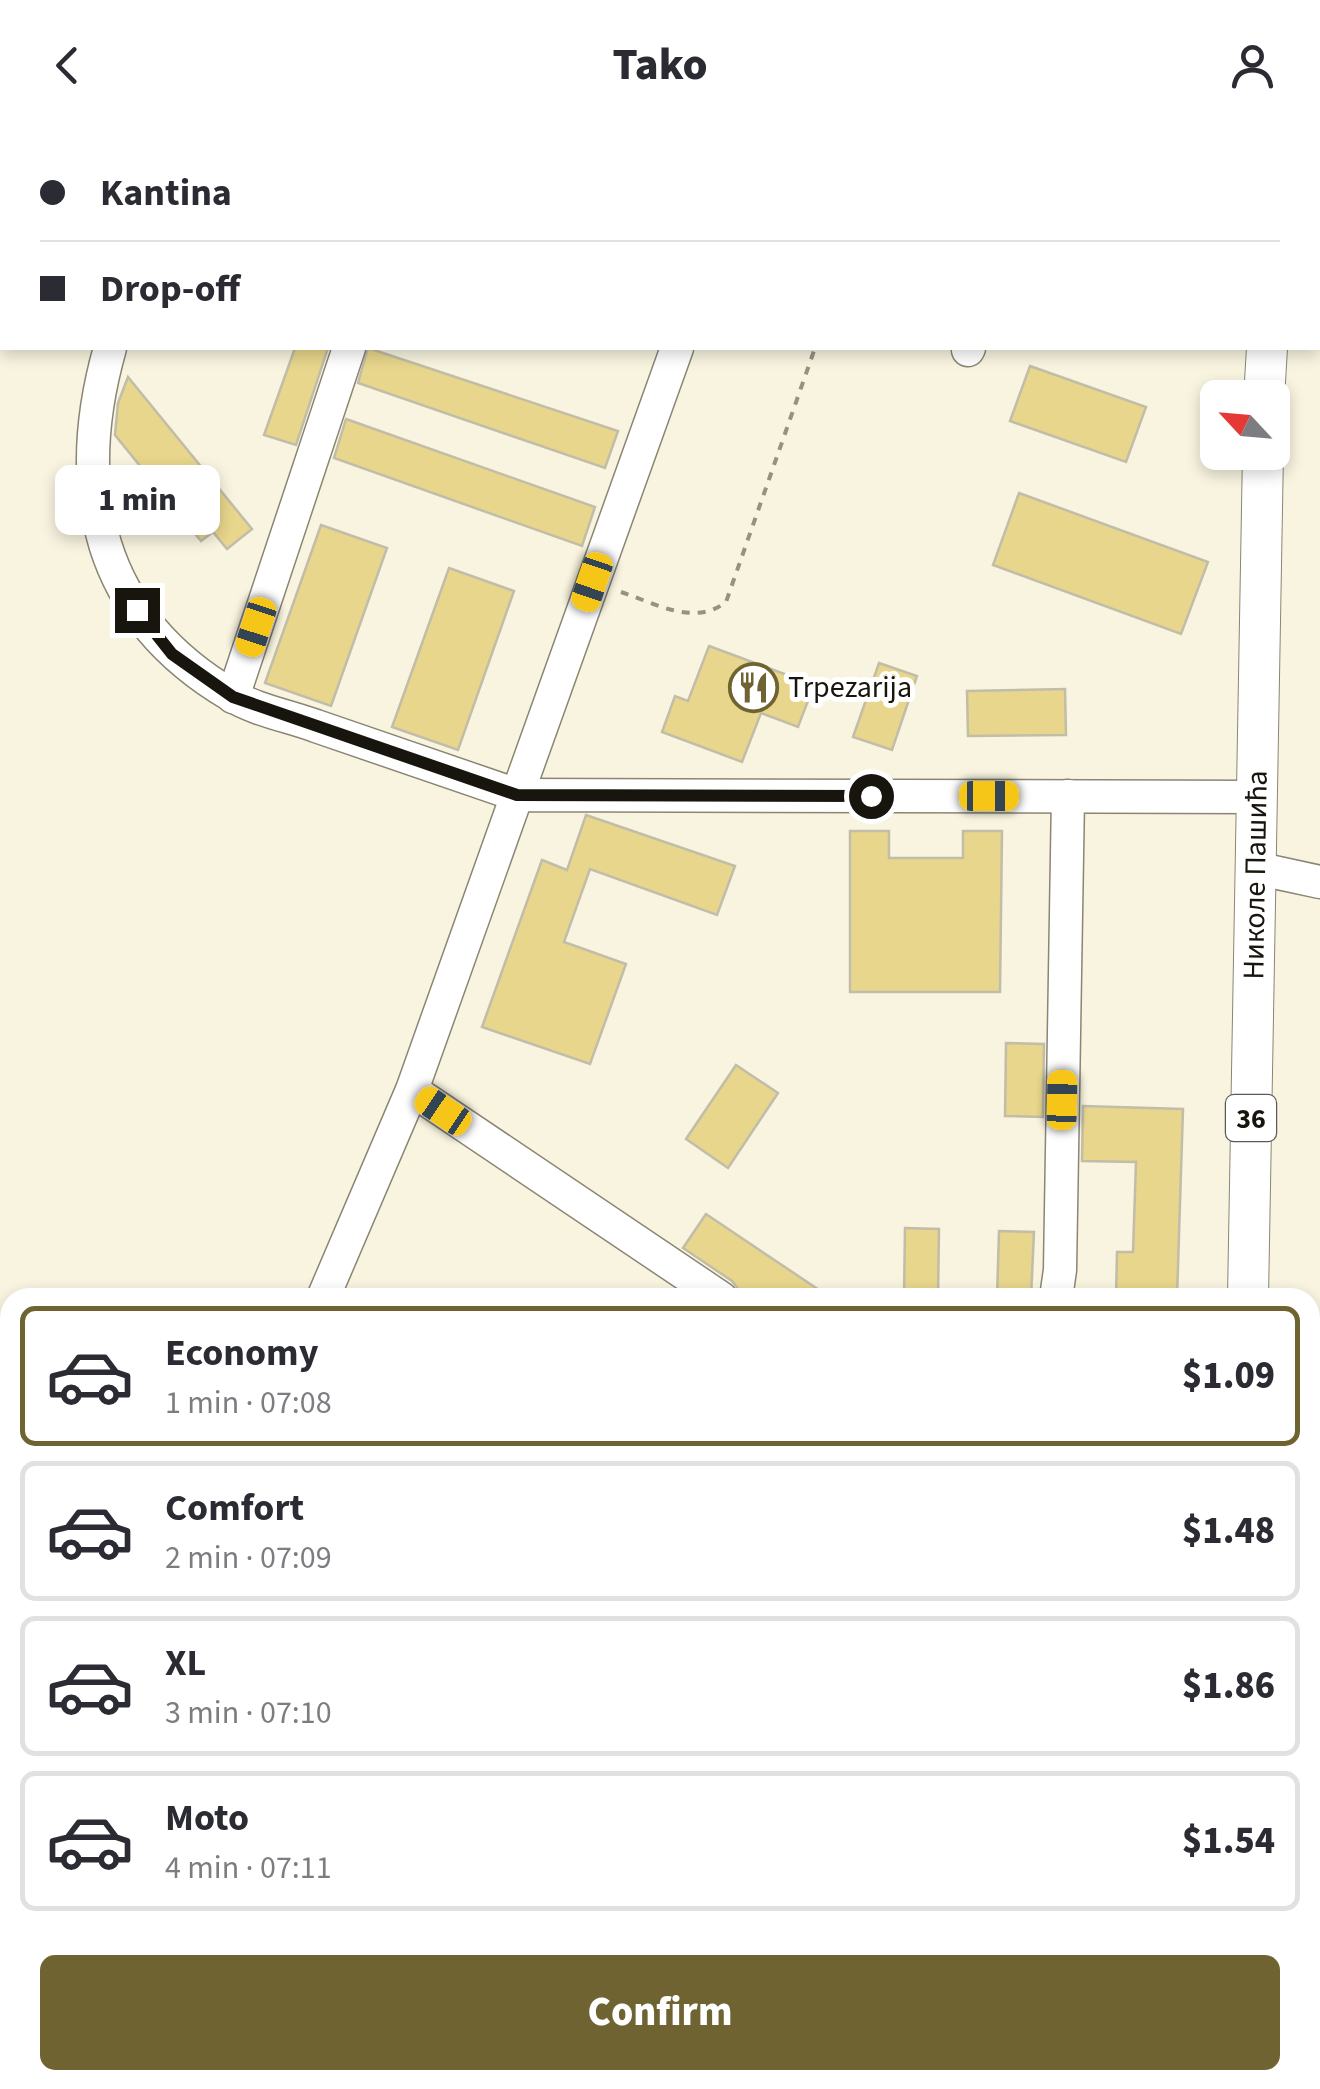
<!DOCTYPE html>
<html lang="en">
<head>
<meta charset="utf-8">
<style>
	:root { --surface:#fff; --page:#f2f2f3; --text:#2b2b33; --muted:#7c7c81; --line:#e1e1e2; --accent:#6f6431 }
	body { margin:0; font-family:"Source Sans 3",sans-serif; background:var(--page); color:var(--text); height:100vh; display:flex; flex-direction:column; font-size:38px; white-space:nowrap }
	* { box-sizing:border-box; margin:0 }
	p { font-size:32px; color:var(--muted) }
	.icon { flex:none; width:55px; height:55px; fill:none; stroke:currentColor; stroke-width:2; stroke-linecap:round; stroke-linejoin:round }
	.map { position:relative; flex:1; overflow:hidden }
	.details { position:absolute; left:0px; top:1158px; width:1320px; height:802px; display:flex; flex-direction:column; background:var(--surface); border-radius:30px 30px 0 0; box-shadow:0 5px 15px #0003 }
	.details>* { flex:none }
	.top-card { position:absolute; left:0px; top:0px; width:1320px; height:220px; box-shadow:0 5px 15px #0003; display:grid; align-content:center; height:220px; padding:0 40px; background:var(--surface) }
	.needle { width:65px; rotate:296deg }
	.tools { position:absolute; left:1200px; top:250px; display:grid; gap:20px }
	.tools a { display:grid; place-items:center; width:90px; height:90px; border-radius:15px; background:var(--surface); box-shadow:0 5px 15px #0003; font-size:50px }
	.end { position:absolute; width:45px; height:45px; margin:-22px; border:12px solid #17150e; background:#fff; box-shadow:0 0 0 5px #fff }
	.from { border-radius:50% }
	.bubble { position:absolute; height:70px; border-radius:15px; background:var(--surface); box-shadow:0 5px 15px #0003; font-size:32px; font-weight:800; line-height:70px; text-align:center }
	.car { position:absolute; width:30px; height:60px; margin:-30px -15px; border-radius:12px; box-shadow:0 0 8px 2px #0007; background:linear-gradient(#f5c518 24%,#345 0 40%,#f5c518 0 76%,#345 0 86%,#f5c518 0) }
	.top-card b { display:flex; align-items:center; gap:35px; height:95px; font-size:38px }
	.top-card b+b { border-top:2px solid var(--line) }
	.top-card i { width:25px; height:25px; background:var(--text) }
	ul { padding:18px 0 0; list-style:none }
	li { display:flex; align-items:center; gap:30px; height:140px; margin:0 20px 15px; padding:0 20px; border:5px solid var(--line); border-radius:15px }
	li div { flex:1 }
	li b { display:block; font-size:38px }
	li em { font-style:normal; font-weight:800 }
	li.on { border-color:var(--accent) }
	li>.icon { width:90px; height:90px; stroke-width:1.5 }
	.button { display:flex; gap:20px; margin-top:auto; padding:20px 40px }
	.button a { flex:1; height:115px; border-radius:15px; background:var(--accent); color:#fff; font-size:40px; font-weight:800; line-height:115px; text-align:center }
	header { display:flex; justify-content:space-between; align-items:center; height:130px; padding:0 40px; background:var(--surface); font-size:45px; font-weight:800 }
	.map>svg:first-child { display:block }
	.building { fill:#e7d68b; stroke:#c1bda9; stroke-width:2.5 }
	.lines { fill:none; stroke-linecap:round; stroke-linejoin:round }
	.minor-casing { stroke:#8a8674; stroke-width:35 }
	.major-casing { stroke:#8a8674; stroke-width:42 }
	.path { stroke:#959183; stroke-width:4; stroke-dasharray:8 8; stroke-linecap:butt }
	.minor { stroke:#fff; stroke-width:32 }
	.major { stroke:#fff; stroke-width:40 }
	.route { stroke:#17150e; stroke-width:12 }
	.labels { text-anchor:middle; stroke-width:10; stroke-linejoin:round; paint-order:stroke }
	.shield { fill:#fff; stroke:#5d5b56; stroke-width:2.5 }
	.shield-label { font-size:28px; font-weight:bold; fill:#17150e }
	.poi-label { font-size:30px; fill:#17150e; stroke:#fff; text-anchor:start }
	.street-label { font-size:30px; fill:#17150e; stroke:#fff }
</style>
</head>
<body>
<header><svg class="icon" aria-label="back" viewBox="0 0 24 24"><path d="M15 5l-7 7 7 7"/></svg>Tako<svg class="icon" aria-label="person" viewBox="0 0 24 24"><circle cx="12" cy="8" r="4"/><path d="M4 21q1-7 8-7t8 7"/></svg></header>
<div class="map">
<svg width="1320" height="1959" viewBox="0 0 1320 1959">
	<rect width="100%" height="100%" fill="#f9f4e0"/>
	<g class="building">
		<path d="M295 218H328L296 315 264 305Z"/>
		<path d="M368 218 618 301 605 338 358 253Z"/>
		<path d="M1030 236 1146 277 1126 332 1010 291Z"/>
		<path d="M128 247 252 399 227 419 213 402 201 411 115 305 118 273Z"/>
		<path d="M346 289 595 377 582 416 334 328Z"/>
		<path d="M1019 363 1208 432 1181 504 993 435Z"/>
		<path d="M321 395 387 418 331 576 265 553Z"/>
		<path d="M449 438 514 461 458 620 392 597Z"/>
		<path d="M709 516 814 555 798 597 761 583 742 632 662 602 675 566 688 571Z"/>
		<path d="M879 533 917 546 892 620 853 607Z"/>
		<path d="M1065 559 1066 605 968 606 967 561Z"/>
		<path d="M586 685 735 736 717 785 590 739 564 812 626 834 590 934 482 897 542 730 567 740Z"/>
		<path d="M850 701H889V728H963V701H1002L1000 862H850Z"/>
		<path d="M1006 913 1044 914 1043 987 1005 986Z"/>
		<path d="M736 935 778 963 728 1038 686 1009Z"/>
		<path d="M1083 976 1183 979 1177 1168H1116L1117 1122H1133L1136 1032 1082 1031Z"/>
		<path d="M706 1084 831 1168H745L732 1151 683 1118Z"/>
		<path d="M905 1098 939 1099 938 1168H904Z"/>
		<path d="M999 1101 1034 1102 1031 1168H997Z"/>
	</g>
	<g class="lines">
		<defs>
			<g id="minor">
				<path d="M182 2 183 0"/>
				<path d="M423 2 424 0"/>
				<path d="M753 2 754 0"/>
				<path d="M1041 2 1042 0"/>
				<path d="M110 218C70 359 97 486 231 565 255 580 289 586 316 596 383 619 450 642 517 665L677 218"/>
				<path d="M968 220 969 218"/>
				<path d="M233 567 349 218"/>
				<path d="M1255 738 1320 752"/>
				<path d="M412 960 721 1168"/>
				<path d="M323 1168 412 960 517 665 1256 667"/>
				<path d="M1056 1168 1060 1140 1068 666"/>
				<path d="M1310 1378 1320 1381"/>
				<path d="M1310 1507 1320 1510"/>
				<path d="M1310 1799 1320 1803"/>
			</g>
			<g id="major">
				<path d="M1318 35 1320 30"/>
				<path d="M1264 268 1267 218"/>
				<path d="M1248 1168 1263 322"/>
				<path d="M1239 1959V1950"/>
			</g>
		</defs>
		<use href="#minor" class="minor-casing"/>
		<use href="#major" class="major-casing"/>
		<path class="path" d="M621 462C655 473 694 497 726 472L815 218"/>
		<use href="#minor" class="minor"/>
		<use href="#major" class="major"/>
	</g>
	<g class="lines">
		<path class="route" d="M137 480 172 524 233 567 517 665 871 666"/>
	</g>
	<defs>
		<symbol id="restaurant-ring" viewBox="-11 -11 22 22"><circle r="9.5" fill="#fff" stroke="#6f6431" stroke-width="1.5"/><path d="M-5-6h1v4h1v-4h1v4h1v-4h1v5L-1.5 .5V6h-2V.5L-5-1ZM5-6V6H3V1.5H1.5Q1.5-4 5-6Z" fill="#6f6431"/></symbol>
	</defs>
	<g fill-rule="evenodd">
		<use href="#restaurant-ring" x="726" y="530" width="55" height="55"/>
	</g>
	<g class="labels">
		<rect class="shield" x="1226" y="965" width="50" height="46" rx="8"/>
		<g class="shield-label">
			<text x="1251" y="998">36</text>
		</g>
		<g class="poi-label">
			<text x="788" y="567">Trpezarija</text>
		</g>
		<g class="street-label">
			<text transform="translate(1255 745) rotate(-89)" y="10">Николе Пашића</text>
		</g>
	</g>
</svg>
<div class="tools">
<a><svg class="needle" viewBox="-14 -14 28 28"><path d="M0-13l5 13h-10z" fill="#e53935"/><path d="M0 13l5-13h-10z" fill="#7c7c81"/></svg></a>
</div>
<i class="end from" style="left:871px;top:666px"></i>
<i class="end" style="left:137px;top:480px"></i>
<div class="bubble" style="left:55px;top:335px;width:165px">1 min</div>
<i class="car" style="left:592px;top:452px;rotate:199deg"></i>
<i class="car" style="left:256px;top:497px;rotate:198deg"></i>
<i class="car" style="left:989px;top:666px;rotate:90deg"></i>
<i class="car" style="left:1062px;top:970px;rotate:1deg"></i>
<i class="car" style="left:443px;top:981px;rotate:304deg"></i>
<div class="top-card">
<b><i class="from"></i>Kantina</b>
<b><i></i>Drop-off</b>
</div>
<section class="details">
<ul>
<li class="on"><svg class="icon" aria-label="car" viewBox="0 0 24 24"><path d="M5 17H2v-5l4-1 3-4h7l3 4 3 1v5h-3M9 17h6M6 11h13"/><circle cx="7" cy="17" r="2"/><circle cx="17" cy="17" r="2"/></svg><div><b>Economy</b><p>1 min · 07:08</p></div><em>$1.09</em></li>
<li><svg class="icon" aria-label="car" viewBox="0 0 24 24"><path d="M5 17H2v-5l4-1 3-4h7l3 4 3 1v5h-3M9 17h6M6 11h13"/><circle cx="7" cy="17" r="2"/><circle cx="17" cy="17" r="2"/></svg><div><b>Comfort</b><p>2 min · 07:09</p></div><em>$1.48</em></li>
<li><svg class="icon" aria-label="car" viewBox="0 0 24 24"><path d="M5 17H2v-5l4-1 3-4h7l3 4 3 1v5h-3M9 17h6M6 11h13"/><circle cx="7" cy="17" r="2"/><circle cx="17" cy="17" r="2"/></svg><div><b>XL</b><p>3 min · 07:10</p></div><em>$1.86</em></li>
<li><svg class="icon" aria-label="car" viewBox="0 0 24 24"><path d="M5 17H2v-5l4-1 3-4h7l3 4 3 1v5h-3M9 17h6M6 11h13"/><circle cx="7" cy="17" r="2"/><circle cx="17" cy="17" r="2"/></svg><div><b>Moto</b><p>4 min · 07:11</p></div><em>$1.54</em></li>
</ul>
<div class="button"><a>Confirm</a></div>
</section>
</div>
</body>
</html>
